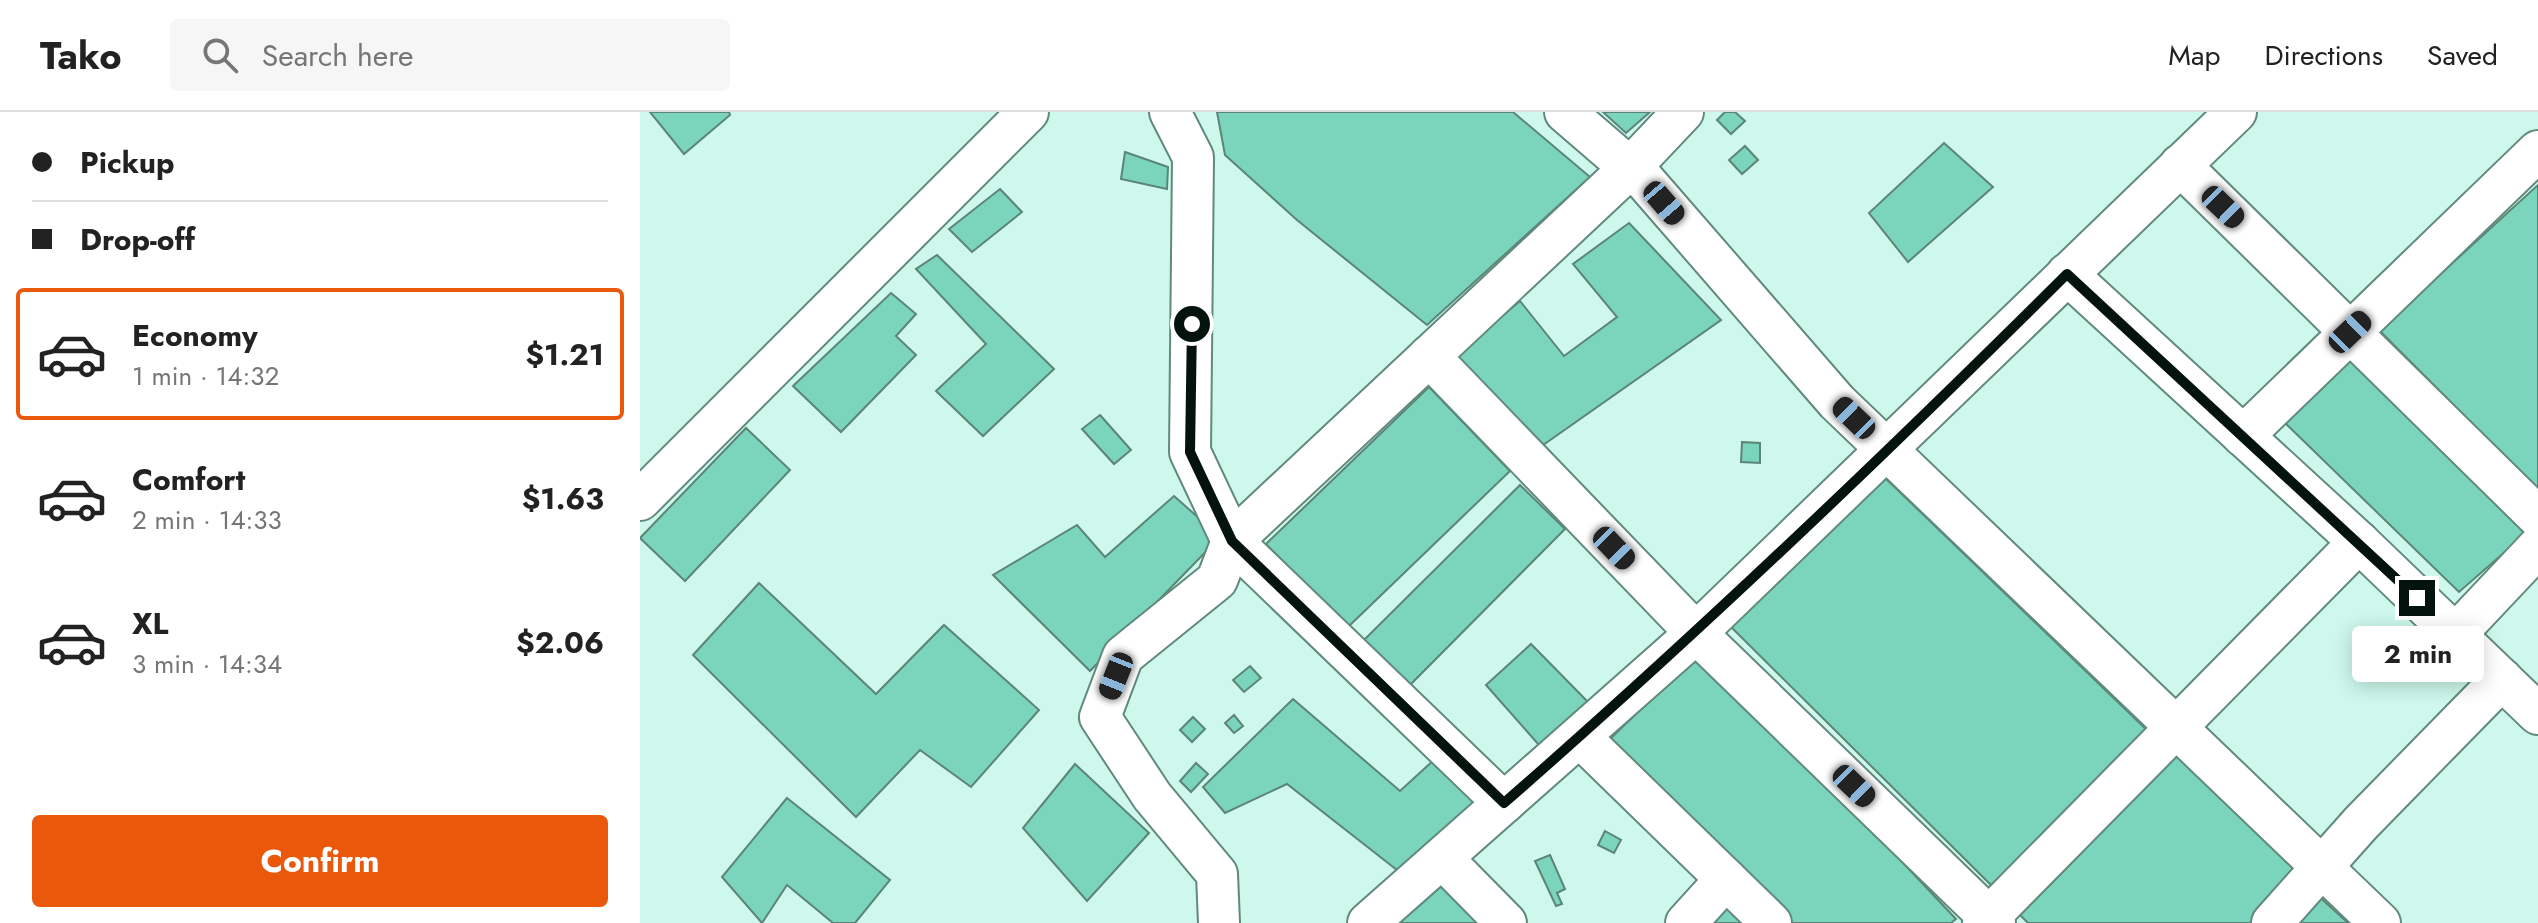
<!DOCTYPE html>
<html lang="en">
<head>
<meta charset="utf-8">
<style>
	:root { --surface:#fff; --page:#f6f6f6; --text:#222; --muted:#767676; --line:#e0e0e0; --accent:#ea580c }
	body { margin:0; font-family:Jost,sans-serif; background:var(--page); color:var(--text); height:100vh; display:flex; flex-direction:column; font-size:30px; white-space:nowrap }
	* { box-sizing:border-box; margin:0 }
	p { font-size:26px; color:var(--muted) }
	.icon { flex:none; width:44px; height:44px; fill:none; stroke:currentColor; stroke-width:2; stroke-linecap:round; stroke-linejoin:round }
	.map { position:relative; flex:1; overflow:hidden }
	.drawer { display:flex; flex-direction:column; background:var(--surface); width:640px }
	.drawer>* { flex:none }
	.guide { display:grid; align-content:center; height:176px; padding:0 32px; background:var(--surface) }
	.end { position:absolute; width:36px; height:36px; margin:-18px; border:10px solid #04130e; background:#fff; box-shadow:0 0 0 4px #fff }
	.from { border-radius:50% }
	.bubble { position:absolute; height:56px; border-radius:8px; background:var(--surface); box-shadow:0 4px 20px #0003; font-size:26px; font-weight:700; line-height:56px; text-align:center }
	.car { position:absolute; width:24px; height:48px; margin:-24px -12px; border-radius:10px; box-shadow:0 0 6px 2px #0007; background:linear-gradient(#222 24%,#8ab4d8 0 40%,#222 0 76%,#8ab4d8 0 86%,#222 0) }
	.guide b { display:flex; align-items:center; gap:28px; height:76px; font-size:30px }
	.guide b+b { border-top:2px solid var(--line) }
	.guide i { width:20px; height:20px; background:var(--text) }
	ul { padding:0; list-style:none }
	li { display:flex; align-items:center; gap:24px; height:132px; margin:0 16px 12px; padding:0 16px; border:4px solid transparent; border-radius:8px }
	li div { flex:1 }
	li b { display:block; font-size:30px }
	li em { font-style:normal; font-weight:700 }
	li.current { border-color:var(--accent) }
	li>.icon { width:72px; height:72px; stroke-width:1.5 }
	.button { display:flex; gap:16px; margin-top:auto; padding:16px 32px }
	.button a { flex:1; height:92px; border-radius:8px; background:var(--accent); color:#fff; font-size:32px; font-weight:700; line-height:92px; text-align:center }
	header { display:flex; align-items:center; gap:48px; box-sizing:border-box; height:112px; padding:0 40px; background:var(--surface); border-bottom:2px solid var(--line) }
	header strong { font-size:38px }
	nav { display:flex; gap:44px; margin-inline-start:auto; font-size:28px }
	.search { width:560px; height:72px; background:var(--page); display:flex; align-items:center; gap:20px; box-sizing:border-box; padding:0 28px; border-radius:8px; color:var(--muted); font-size:30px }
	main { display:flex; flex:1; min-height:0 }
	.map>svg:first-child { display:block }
	.building { fill:#7ad5bc; stroke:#5c8478; stroke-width:2 }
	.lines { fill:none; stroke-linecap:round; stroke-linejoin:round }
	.minor-casing { stroke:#62897d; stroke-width:44 }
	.minor { stroke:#fff; stroke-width:40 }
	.route { stroke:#04130e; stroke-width:10 }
</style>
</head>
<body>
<header>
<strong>Tako</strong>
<div class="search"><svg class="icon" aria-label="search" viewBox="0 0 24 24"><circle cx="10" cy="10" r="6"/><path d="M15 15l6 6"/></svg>Search here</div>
<nav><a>Map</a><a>Directions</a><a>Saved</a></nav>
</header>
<main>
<section class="drawer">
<div class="guide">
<b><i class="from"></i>Pickup</b>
<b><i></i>Drop-off</b>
</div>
<ul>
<li class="current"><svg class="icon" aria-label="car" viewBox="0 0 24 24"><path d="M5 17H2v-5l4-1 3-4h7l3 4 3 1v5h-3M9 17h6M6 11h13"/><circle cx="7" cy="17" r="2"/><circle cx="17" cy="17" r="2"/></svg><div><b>Economy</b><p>1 min · 14:32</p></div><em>$1.21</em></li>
<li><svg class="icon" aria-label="car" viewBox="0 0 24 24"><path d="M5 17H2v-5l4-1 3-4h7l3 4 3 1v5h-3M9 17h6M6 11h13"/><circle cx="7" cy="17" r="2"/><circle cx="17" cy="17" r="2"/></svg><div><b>Comfort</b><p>2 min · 14:33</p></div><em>$1.63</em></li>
<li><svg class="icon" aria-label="car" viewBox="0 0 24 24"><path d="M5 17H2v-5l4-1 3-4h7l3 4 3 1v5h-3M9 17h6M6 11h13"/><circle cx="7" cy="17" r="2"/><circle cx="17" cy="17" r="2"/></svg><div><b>XL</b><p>3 min · 14:34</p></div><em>$2.06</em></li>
</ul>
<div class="button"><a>Confirm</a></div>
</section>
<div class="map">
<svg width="1898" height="811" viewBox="0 0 1898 811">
	<rect width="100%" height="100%" fill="#cdf8eb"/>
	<g class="building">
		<path d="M10 0H89L90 3 44 42Z"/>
		<path d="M577 0H873L950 65 787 213 657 108 585 43Z"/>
		<path d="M963 0H1010L986 21Z"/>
		<path d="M1085 0H1095L1105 9 1091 22 1077 8Z"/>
		<path d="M1304 31 1353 75 1268 150 1229 101Z"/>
		<path d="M1105 34 1118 48 1102 62 1089 48Z"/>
		<path d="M485 40 528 55 527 77 481 67Z"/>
		<path d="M1898 73V378L1739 218Z"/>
		<path d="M360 77 382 100 332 140 309 117Z"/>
		<path d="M989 111 1081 208 896 338 809 249 880 189 924 244 977 205 933 152Z"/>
		<path d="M297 143 414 257 343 324 296 279 346 232 276 157Z"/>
		<path d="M251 181 276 202 256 224 276 243 201 320 153 274Z"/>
		<path d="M1723 235 1898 411 1819 480 1641 307Z"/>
		<path d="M789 275 870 359 708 515 626 432Z"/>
		<path d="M460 303 491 338 474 352 442 317Z"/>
		<path d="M106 316 150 358 45 469 0 426Z"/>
		<path d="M1102 330 1120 331V351L1101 350Z"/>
		<path d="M1241 362 1512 623 1354 776 1085 509Z"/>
		<path d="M880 373 925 417 766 577 720 532Z"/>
		<path d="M534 384 580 425 450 559 353 463 437 413 465 445Z"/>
		<path d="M119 471 236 582 304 513 399 598 331 675 280 638 216 705 53 543Z"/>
		<path d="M891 532 948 590 899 633 846 573Z"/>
		<path d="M1062 538 1316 807 1311 811H1153L970 627Z"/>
		<path d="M610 554 621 566 604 580 593 568Z"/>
		<path d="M653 587 760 679 796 646 844 686 762 762 647 672 585 701 563 675Z"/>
		<path d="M594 603 603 614 594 621 585 611Z"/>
		<path d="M553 605 565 617 552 630 540 618Z"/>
		<path d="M1533 638 1660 761 1610 811H1388L1372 795Z"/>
		<path d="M556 651 568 662 551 680 540 669Z"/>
		<path d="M435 652 509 721 447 789 383 716Z"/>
		<path d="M147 686 250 768 215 811H193L147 773 122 811 82 765Z"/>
		<path d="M965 719 981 728 974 741 958 733Z"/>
		<path d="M910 743 925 777 917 781 922 792 916 794 895 749Z"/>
		<path d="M805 771 845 811H759Z"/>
		<path d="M1672 778 1708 811H1640Z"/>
		<path d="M1084 789 1107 811H1064Z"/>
	</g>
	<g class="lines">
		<defs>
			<g id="minor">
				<path d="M530 0 553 45 550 340 592 429 577 468 483 544 460 605 512 684 577 762 579 811"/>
				<path d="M925 0 1005 69 1197 290 1740 811"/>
				<path d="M1540 53 1898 405"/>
				<path d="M1427 162 1719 430 1898 602"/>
				<path d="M789 244 1056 521 1596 0"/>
				<path d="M1603 324 1898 39"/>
				<path d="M0 388 388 0"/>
				<path d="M1815 523 1898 435"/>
				<path d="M940 625 1131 811"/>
				<path d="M864 691 592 429 990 56 1043 0"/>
				<path d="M802 746 866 811"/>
				<path d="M728 811 1056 521 1355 811"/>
				<path d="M1046 811 1086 767"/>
				<path d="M1343 811 1719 430"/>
				<path d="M1632 811 1721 711 1862 567"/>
			</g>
		</defs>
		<use href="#minor" class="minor-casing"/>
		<use href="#minor" class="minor"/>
	</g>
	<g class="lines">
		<path class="route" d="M552 212 550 340 592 429 864 691C1058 522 1244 344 1427 162L1777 486"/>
	</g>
</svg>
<i class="end from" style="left:552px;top:212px"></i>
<i class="end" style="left:1777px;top:486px"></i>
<div class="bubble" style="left:1712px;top:514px;width:132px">2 min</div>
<i class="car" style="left:1024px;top:91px;rotate:139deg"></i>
<i class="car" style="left:1583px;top:95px;rotate:134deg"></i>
<i class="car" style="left:1710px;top:220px;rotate:46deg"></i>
<i class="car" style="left:1214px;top:306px;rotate:314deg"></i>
<i class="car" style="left:974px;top:436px;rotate:136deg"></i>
<i class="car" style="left:476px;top:564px;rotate:202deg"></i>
<i class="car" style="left:1214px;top:674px;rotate:134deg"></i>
</div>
</main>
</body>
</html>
